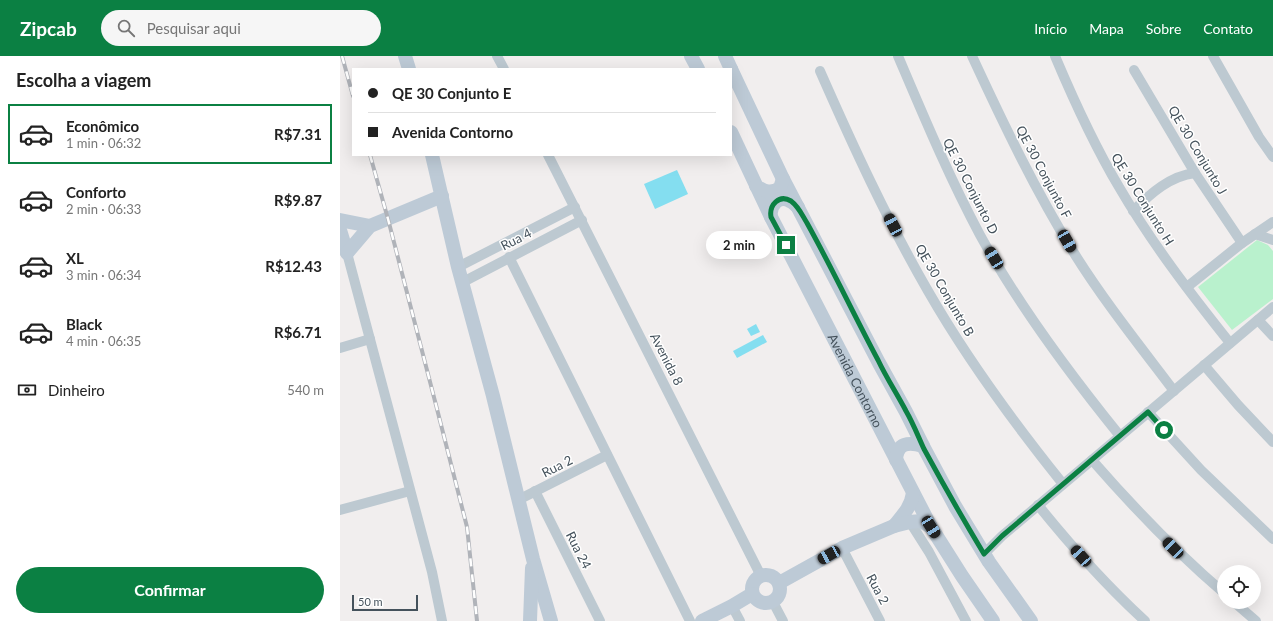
<!DOCTYPE html>
<html lang="pt">
<head>
<meta charset="utf-8">
<style>
	:root { --surface:#fff; --page:#f6f6f6; --text:#222; --muted:#767676; --line:#e0e0e0; --accent:#0b8043 }
	body { margin:0; font-family:Lato,sans-serif; background:var(--page); color:var(--text); height:100vh; display:flex; flex-direction:column; font-size:15px; white-space:nowrap }
	* { box-sizing:border-box; margin:0 }
	p { font-size:13px; color:var(--muted) }
	.icon { flex:none; width:22px; height:22px; fill:none; stroke:currentColor; stroke-width:2; stroke-linecap:round; stroke-linejoin:round }
	.map { position:relative; flex:1; overflow:hidden }
	.panel { display:flex; flex-direction:column; background:var(--surface); width:340px }
	.panel>* { flex:none }
	.top-card { position:absolute; left:12px; top:12px; width:380px; height:88px; border-radius:0px; box-shadow:0 4px 16px #0002; display:grid; align-content:center; height:88px; padding:0 16px; background:var(--surface) }
	.buttons { position:absolute; left:877px; top:509px; display:grid; gap:8px }
	.buttons a { display:grid; place-items:center; width:44px; height:44px; border-radius:50%; background:var(--surface); box-shadow:0 4px 16px #0002; font-size:20px }
	.scale { position:absolute; left:12px; bottom:10px; width:66px; box-sizing:border-box; padding-left:4px; border:2px solid #45525c; border-top:0; font-size:11px; line-height:14px; white-space:nowrap; color:#45525c; -webkit-text-stroke:3px #fff; paint-order:stroke }
	.end { position:absolute; width:18px; height:18px; margin:-9px; border:5px solid #0b8043; background:#fff; box-shadow:0 0 0 2px #fff }
	.from { border-radius:50% }
	.bubble { position:absolute; height:28px; border-radius:14px; background:var(--surface); box-shadow:0 4px 16px #0002; font-size:13px; font-weight:700; line-height:28px; text-align:center }
	.car { position:absolute; width:12px; height:24px; margin:-12px -6px; border-radius:5px; box-shadow:0 0 3px 1px #0007; background:linear-gradient(#222 24%,#8ab4d8 0 40%,#222 0 76%,#8ab4d8 0 86%,#222 0) }
	.top-card b { display:flex; align-items:center; gap:14px; height:38px; font-size:15px }
	.top-card b+b { border-top:1px solid var(--line) }
	.top-card i { width:10px; height:10px; background:var(--text) }
	ul { padding:0; list-style:none }
	li { display:flex; align-items:center; gap:12px; height:60px; margin:0 8px 6px; padding:0 8px; border:2px solid transparent; border-radius:0px }
	li div { flex:1 }
	li b { display:block; font-size:15px }
	li em { font-style:normal; font-weight:700 }
	li.current { border-color:var(--accent) }
	li>.icon { width:36px; height:36px; stroke-width:1.5 }
	h2 { padding:0 16px; font-size:18px; line-height:48px }
	.pay { display:flex; align-items:center; gap:10px; height:44px; padding:0 16px; font-size:15px }
	.pay p { margin-inline-start:auto }
	.cta { display:flex; gap:8px; margin-top:auto; padding:8px 16px }
	.cta a { flex:1; height:46px; border-radius:24px; background:var(--accent); color:#fff; font-size:16px; font-weight:700; line-height:46px; text-align:center }
	header { display:flex; align-items:center; gap:24px; box-sizing:border-box; height:56px; padding:0 20px; background:var(--accent); color:#fff }
	header strong { font-size:19px }
	nav { display:flex; gap:22px; margin-inline-start:auto; font-size:14px }
	.search { width:280px; height:36px; background:var(--page); display:flex; align-items:center; gap:10px; box-sizing:border-box; padding:0 14px; border-radius:22px; color:var(--muted); font-size:15px }
	main { display:flex; flex:1; min-height:0 }
	.map>svg:first-child { display:block }
	.green { fill:#b9f1cd }
	.water { fill:#84def0 }
	.lines { fill:none; stroke-linecap:round; stroke-linejoin:round }
	.street { stroke:#bdc9d1; stroke-width:10 }
	.secondary { stroke:#bdcad6; stroke-width:14 }
	.rail-casing { stroke:#b0b3b9; stroke-width:4 }
	.rail { stroke:#fff; stroke-width:2.5; stroke-dasharray:8; stroke-linecap:butt }
	.route { stroke:#0b8043; stroke-width:5 }
	.labels { text-anchor:middle; stroke-width:3; stroke-linejoin:round; paint-order:stroke }
	.street-label { font-size:13px; fill:#45525c; stroke:#fff }
</style>
</head>
<body>
<header>
<strong>Zipcab</strong>
<div class="search"><svg class="icon" aria-label="search" viewBox="0 0 24 24"><circle cx="10" cy="10" r="6"/><path d="M15 15l6 6"/></svg>Pesquisar aqui</div>
<nav><a>Início</a><a>Mapa</a><a>Sobre</a><a>Contato</a></nav>
</header>
<main>
<section class="panel">
<h2>Escolha a viagem</h2>
<ul>
<li class="current"><svg class="icon" aria-label="car" viewBox="0 0 24 24"><path d="M5 17H2v-5l4-1 3-4h7l3 4 3 1v5h-3M9 17h6M6 11h13"/><circle cx="7" cy="17" r="2"/><circle cx="17" cy="17" r="2"/></svg><div><b>Econômico</b><p>1 min · 06:32</p></div><em>R$7.31</em></li>
<li><svg class="icon" aria-label="car" viewBox="0 0 24 24"><path d="M5 17H2v-5l4-1 3-4h7l3 4 3 1v5h-3M9 17h6M6 11h13"/><circle cx="7" cy="17" r="2"/><circle cx="17" cy="17" r="2"/></svg><div><b>Conforto</b><p>2 min · 06:33</p></div><em>R$9.87</em></li>
<li><svg class="icon" aria-label="car" viewBox="0 0 24 24"><path d="M5 17H2v-5l4-1 3-4h7l3 4 3 1v5h-3M9 17h6M6 11h13"/><circle cx="7" cy="17" r="2"/><circle cx="17" cy="17" r="2"/></svg><div><b>XL</b><p>3 min · 06:34</p></div><em>R$12.43</em></li>
<li><svg class="icon" aria-label="car" viewBox="0 0 24 24"><path d="M5 17H2v-5l4-1 3-4h7l3 4 3 1v5h-3M9 17h6M6 11h13"/><circle cx="7" cy="17" r="2"/><circle cx="17" cy="17" r="2"/></svg><div><b>Black</b><p>4 min · 06:35</p></div><em>R$6.71</em></li>
</ul>
<div class="pay"><svg class="icon" aria-label="cash" viewBox="0 0 24 24"><path d="M3 7h18v10H3z"/><circle cx="12" cy="12" r="2"/></svg>Dinheiro<p>540 m</p></div>
<div class="cta"><a>Confirmar</a></div>
</section>
<div class="map">
<svg width="933" height="565" viewBox="0 0 933 565">
	<rect width="100%" height="100%" fill="#f1eeee"/>
	<path class="green" d="M917 184 928 189 933 195V243L892 274 858 231Z"/>
	<g class="water">
		<path d="M337 114 348 138 315 153 304 128Z"/>
		<path d="M416 268 420 276 411 280 407 273Z"/>
		<path d="M423 279 427 286 397 302 393 295Z"/>
	</g>
	<g class="lines">
		<g class="street">
			<path d="M157 0 164 13"/>
			<path d="M558 0C584 61 609 121 640 179 679 250 729 317 780 380"/>
			<path d="M632 0C663 67 695 134 734 197 764 245 800 290 834 335"/>
			<path d="M715 0C734 45 754 89 779 131 811 186 850 237 890 287"/>
			<path d="M873 0 919 81 933 101"/>
			<path d="M794 14 855 117 902 187"/>
			<path d="M480 15C513 90 547 164 588 235 627 303 674 367 723 428"/>
			<path d="M208 99 421 520"/>
			<path d="M793 155C811 137 830 120 855 117"/>
			<path d="M915 178 933 184"/>
			<path d="M7 197 92 516 102 565"/>
			<path d="M169 201 350 565"/>
			<path d="M118 211 235 151"/>
			<path d="M123 226 242 164"/>
			<path d="M847 231 902 187 933 166"/>
			<path d="M918 264 933 280"/>
			<path d="M0 292 30 283"/>
			<path d="M864 309 898 349 933 386"/>
			<path d="M808 356 861 414 933 483"/>
			<path d="M752 404C793 451 836 496 884 537"/>
			<path d="M195 435 260 565"/>
			<path d="M178 444 267 399"/>
			<path d="M698 449C731 490 766 529 805 565"/>
			<path d="M0 454 70 435"/>
			<path d="M570 466 589 496 626 565"/>
			<path d="M502 492 540 565"/>
			<path d="M644 498 662 480 933 251"/>
			<path d="M433 546 443 565"/>
			<path d="M894 546 916 565"/>
			<path d="M392 550 400 565"/>
		</g>
		<g class="secondary">
			<path d="M65 0 69 13"/>
			<path d="M351 0 358 13"/>
			<path d="M385 0 391 13"/>
			<path d="M391 13 443 123 539 307 566 356 583 390 615 450 649 506 691 565"/>
			<path id="s1" d="M391 76 431 161 591 471 622 520 653 565"/>
			<path d="M92 99 118 211 153 340 193 503 211 565"/>
			<path d="M416 130C425 136 431 138 440 132L443 123"/>
			<path d="M431 161C429 150 439 138 450 145 453 146 455 149 458 151"/>
			<path d="M0 164 30 170"/>
			<path d="M0 174 7 197"/>
			<path d="M7 197 30 170 102 140"/>
			<path d="M556 404C557 386 569 386 583 390"/>
			<path d="M554 470C563 459 571 451 573 437"/>
			<circle cx="426" cy="533" r="14"/>
			<path d="M439 527 502 492 554 470 570 466 581 465 591 471"/>
			<path d="M190 565 192 512"/>
			<path d="M362 565 392 550 412 538"/>
		</g>
		<defs>
			<g id="rail">
				<path d="M2 0 13 40"/>
				<path d="M30 99 48 163 96 349 127 471 137 565"/>
			</g>
		</defs>
		<use href="#rail" class="rail-casing"/>
		<use href="#rail" class="rail"/>
	</g>
	<g class="lines">
		<path class="route" d="M446 189 431 161C429 149 439 138 451 145 459 151 462 159 467 167 492 212 514 259 538 304 546 321 557 338 566 355 573 367 578 380 584 393 603 428 623 463 644 498L662 480 808 356 824 374"/>
	</g>
	<g class="labels">
		<g class="street-label">
			<text transform="translate(858 94) rotate(59)" y="5">QE 30 Conjunto J</text>
			<text transform="translate(704 116) rotate(62)" y="5">QE 30 Conjunto F</text>
			<text transform="translate(631 130) rotate(63)" y="5">QE 30 Conjunto D</text>
			<text transform="translate(803 143) rotate(58)" y="5">QE 30 Conjunto H</text>
			<text transform="translate(176 183) rotate(-27)" y="5">Rua 4</text>
			<text transform="translate(605 234) rotate(60)" y="5">QE 30 Conjunto B</text>
			<text transform="translate(327 303) rotate(63)" y="5">Avenida 8</text>
			<text dy="5" stroke="none"><textPath href="#s1" startOffset="278">Avenida Contorno</textPath></text>
			<text transform="translate(217 410) rotate(-27)" y="5">Rua 2</text>
			<text transform="translate(239 494) rotate(63)" y="5">Rua 24</text>
			<text transform="translate(538 533) rotate(62)" y="5">Rua 2</text>
		</g>
	</g>
</svg>
<div class="buttons">
<a><svg class="icon" aria-label="locate" viewBox="0 0 24 24"><circle cx="12" cy="12" r="6"/><path d="M12 2v4M12 18v4M2 12h4M18 12h4"/></svg></a>
</div>
<div class="scale">50 m</div>
<i class="end from" style="left:824px;top:374px"></i>
<i class="end" style="left:446px;top:189px"></i>
<div class="bubble" style="left:366px;top:175px;width:66px">2 min</div>
<i class="car" style="left:553px;top:169px;rotate:332deg"></i>
<i class="car" style="left:727px;top:185px;rotate:150deg"></i>
<i class="car" style="left:654px;top:202px;rotate:329deg"></i>
<i class="car" style="left:591px;top:471px;rotate:148deg"></i>
<i class="car" style="left:833px;top:492px;rotate:316deg"></i>
<i class="car" style="left:489px;top:499px;rotate:241deg"></i>
<i class="car" style="left:741px;top:500px;rotate:318deg"></i>
<div class="top-card">
<b><i class="from"></i>QE 30 Conjunto E</b>
<b><i></i>Avenida Contorno</b>
</div>
</div>
</main>
</body>
</html>
